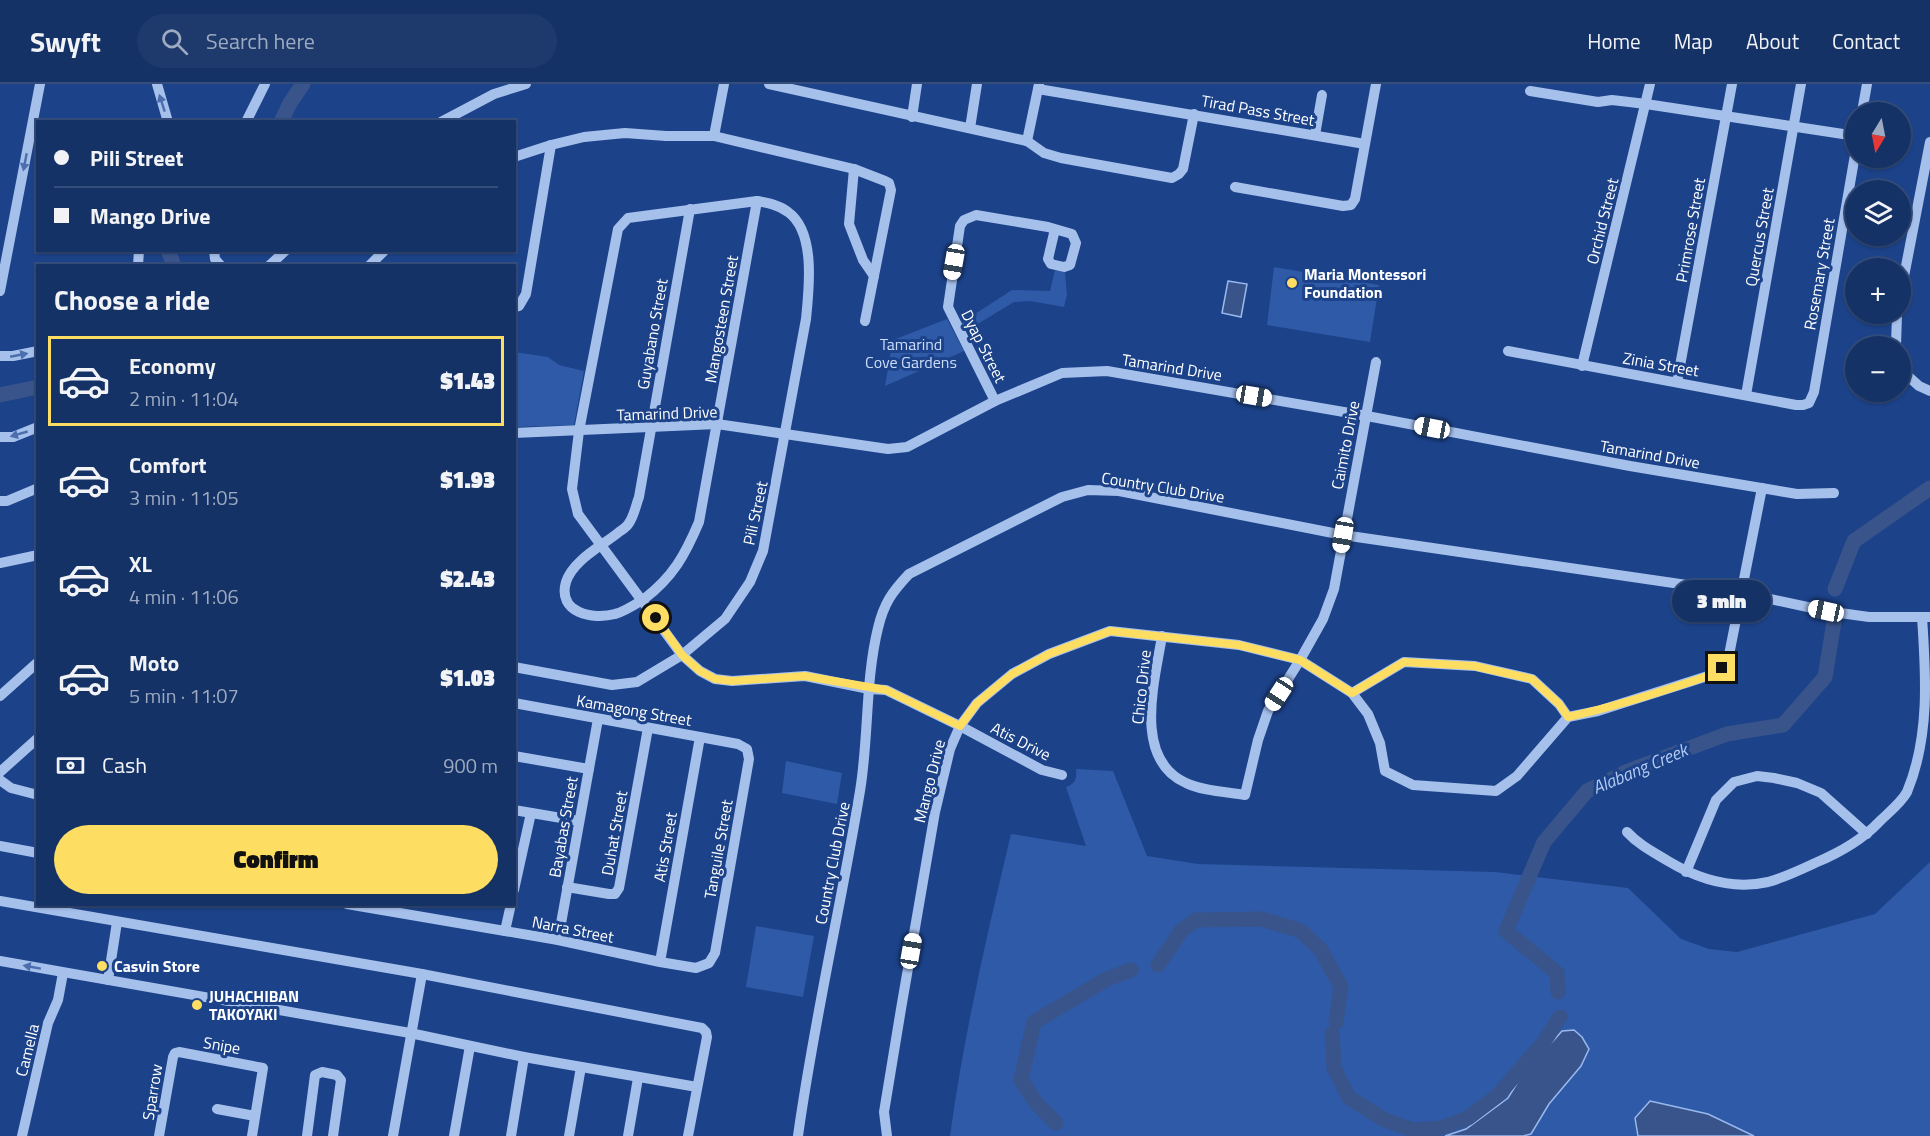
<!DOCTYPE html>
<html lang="en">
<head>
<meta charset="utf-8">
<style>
	:root { --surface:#153267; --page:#1e3a6d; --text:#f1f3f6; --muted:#9daac0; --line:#344d7b; --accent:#fdde63 }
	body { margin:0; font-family:"Titillium Web",sans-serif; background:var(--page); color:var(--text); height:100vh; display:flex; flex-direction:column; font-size:22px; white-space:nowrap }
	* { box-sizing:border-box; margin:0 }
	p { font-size:20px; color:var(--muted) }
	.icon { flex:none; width:33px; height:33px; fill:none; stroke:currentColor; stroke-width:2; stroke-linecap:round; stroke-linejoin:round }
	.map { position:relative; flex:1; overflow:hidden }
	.details { position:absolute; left:36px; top:180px; width:480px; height:642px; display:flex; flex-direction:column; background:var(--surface); border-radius:0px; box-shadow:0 2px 4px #0004,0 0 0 2px var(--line) }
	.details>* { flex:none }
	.guide { position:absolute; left:36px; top:36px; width:480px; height:132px; border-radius:0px; box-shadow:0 2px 4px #0004,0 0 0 2px var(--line); display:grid; align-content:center; height:132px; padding:0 18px; background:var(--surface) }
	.needle { width:39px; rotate:190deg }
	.fabs { position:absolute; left:1845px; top:18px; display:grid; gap:12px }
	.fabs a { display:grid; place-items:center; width:66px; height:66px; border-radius:50%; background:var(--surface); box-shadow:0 2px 4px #0004,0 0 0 2px var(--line); font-size:30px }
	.end { position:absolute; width:27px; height:27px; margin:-14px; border:8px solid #fdde63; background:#111; box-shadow:0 0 0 3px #111 }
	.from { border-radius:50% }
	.bubble { position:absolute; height:42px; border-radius:21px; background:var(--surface); box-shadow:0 2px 4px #0004,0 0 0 2px var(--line); font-size:20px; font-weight:800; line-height:42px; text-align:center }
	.car { position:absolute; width:18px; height:36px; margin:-18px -9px; border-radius:8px; box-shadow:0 0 4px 2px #0007; background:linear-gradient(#fff 24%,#345 0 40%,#fff 0 76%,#345 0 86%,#fff 0) }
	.guide b { display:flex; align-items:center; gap:21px; height:57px; font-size:22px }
	.guide b+b { border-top:2px solid var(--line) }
	.guide i { width:15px; height:15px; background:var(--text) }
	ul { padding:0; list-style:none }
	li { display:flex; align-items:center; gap:18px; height:90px; margin:0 12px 9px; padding:0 6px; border:3px solid transparent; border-radius:0px }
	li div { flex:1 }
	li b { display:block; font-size:22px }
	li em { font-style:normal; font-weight:800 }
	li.current { border-color:var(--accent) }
	li>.icon { width:54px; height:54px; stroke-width:1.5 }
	h2 { padding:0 18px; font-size:27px; line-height:72px }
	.pay { display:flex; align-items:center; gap:15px; height:66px; padding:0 18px; font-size:22px }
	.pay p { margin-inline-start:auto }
	.cta { display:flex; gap:12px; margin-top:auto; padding:12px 18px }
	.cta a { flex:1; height:69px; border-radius:36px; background:var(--accent); color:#111; font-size:24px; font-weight:800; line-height:69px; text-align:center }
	header { display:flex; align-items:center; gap:36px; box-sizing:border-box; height:84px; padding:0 30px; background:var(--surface); border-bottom:2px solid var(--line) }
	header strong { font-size:28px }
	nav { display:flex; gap:33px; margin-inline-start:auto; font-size:21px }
	.search { width:420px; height:54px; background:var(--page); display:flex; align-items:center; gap:15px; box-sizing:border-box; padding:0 21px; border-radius:33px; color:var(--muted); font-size:22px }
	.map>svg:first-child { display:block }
	.green { fill:#2f5aa7 }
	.water { fill:#39548a; stroke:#99b9ee; stroke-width:1.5 }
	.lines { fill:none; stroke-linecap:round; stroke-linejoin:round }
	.river { stroke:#39548a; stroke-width:15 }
	.minor { stroke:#a6c0ec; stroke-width:10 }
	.oneway { fill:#4c6eac }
	.route { stroke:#fdde63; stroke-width:8 }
	.poi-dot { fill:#fdde63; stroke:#1c4289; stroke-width:2 }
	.labels { text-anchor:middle; stroke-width:6; stroke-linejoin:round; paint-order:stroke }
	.street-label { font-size:16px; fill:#fff; stroke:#1c4289 }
	.poi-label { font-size:16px; font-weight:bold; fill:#fff; stroke:#1c4289; text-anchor:start }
	.park-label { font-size:16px; fill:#cbdcf9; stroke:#1c4289 }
	.water-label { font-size:18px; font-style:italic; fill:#b2caf4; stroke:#1c4289 }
</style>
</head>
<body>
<header>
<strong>Swyft</strong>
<div class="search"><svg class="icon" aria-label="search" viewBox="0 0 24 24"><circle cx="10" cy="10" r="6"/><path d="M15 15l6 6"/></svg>Search here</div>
<nav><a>Home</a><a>Map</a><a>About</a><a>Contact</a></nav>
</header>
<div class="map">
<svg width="1930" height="1052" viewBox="0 0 1930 1052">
	<rect width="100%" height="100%" fill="#1c4289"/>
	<g class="green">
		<path d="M1274 183 1379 201 1370 258 1267 241Z"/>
		<path d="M1055 186 1065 188 1067 211 1064 223 1030 217 1014 218 966 247 961 239 1012 206 1050 207Z"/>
		<path d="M947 235 964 267 885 302 893 256Z"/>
		<path d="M514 268 548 273 559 281 584 287 574 341 515 343Z"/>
		<path d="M786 677 842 689 837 720 782 709Z"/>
		<path d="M1076 685 1113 687 1147 772 1198 780 1495 788 1628 804 1681 855 1709 865 1737 868 1875 830 1930 778V1052H950C964 950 987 850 1011 750L1086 762 1066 703C1075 700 1077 695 1076 685Z"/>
		<path d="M756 842 814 852 803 913 746 903Z"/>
	</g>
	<g class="water">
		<path d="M1228 197 1247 200 1241 233 1222 229Z"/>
		<path d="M1574 946 1582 953 1589 965 1581 982 1549 1020 1531 1050 1523 1052H1445L1466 1045 1508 1014 1521 993 1562 947Z"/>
		<path d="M1650 1017 1708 1030 1754 1052H1638L1635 1034Z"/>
	</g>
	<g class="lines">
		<g class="river">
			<path d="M281 38 290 19 303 0"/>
			<path d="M168 166 174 182"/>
			<path d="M0 311 38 303"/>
			<path d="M1835 505 1854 457 1930 404"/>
			<path d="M1158 881 1181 847 1196 836 1262 835 1301 847 1321 866 1341 903 1336 938"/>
			<path d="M1558 908 1557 889 1506 847 1544 758 1587 707 1628 687 1727 650 1783 641 1825 593 1834 538"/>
			<path d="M1332 950 1334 984 1349 1014 1385 1036 1413 1046 1441 1044 1468 1034 1498 1011 1544 958 1560 933"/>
			<path d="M1056 1039 1037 1020 1021 996 1034 938 1107 895 1131 886"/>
		</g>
		<g class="minor">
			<path d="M157 0 168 38"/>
			<path d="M769 0 1027 57"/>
			<path d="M1038 5 1365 60"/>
			<path d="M1530 7 1598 18 1612 16 1646 20 1856 52"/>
			<path d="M1862 28 1867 0"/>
			<path d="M912 33 917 0"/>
			<path d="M246 38 265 0"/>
			<path d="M441 38 494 10 526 0"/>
			<path d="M970 44 977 0"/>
			<path d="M1315 51 1322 11"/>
			<path d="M714 52 724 0"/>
			<path d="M1027 57 1044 69 1061 74 1172 94 1179 90 1183 85 1194 30"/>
			<path d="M1027 57 1039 0"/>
			<path d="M514 73 551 61 584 53 625 49 666 52H714L854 85 885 97 889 99 891 106 865 237"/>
			<path d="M854 85 849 140 863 176 874 192"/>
			<path d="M1235 103 1343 122 1351 121 1355 115 1376 0"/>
			<path d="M757 117C768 119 779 121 788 128 816 148 809 205 806 235L763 467 750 498 725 535 682 571 578 430 572 405 579 347 618 145 628 134Z"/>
			<path d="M690 125 639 413C636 421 634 432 629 439 627 443 622 446 619 448 602 462 573 476 566 498 557 529 593 536 615 530 624 528 636 520 644 515 673 493 685 471 699 438L757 117"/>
			<path d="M214 166 215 175 221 182"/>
			<path d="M138 182 139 166"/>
			<path d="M269 182 286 166"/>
			<path d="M369 182 385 166"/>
			<path d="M0 207 40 0"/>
			<path d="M1900 213 1930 58"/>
			<path d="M514 223 519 222 526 210 551 61"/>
			<path d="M1896 262 1897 230"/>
			<path d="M1508 267 1796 321H1803L1809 319 1814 308 1856 65"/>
			<path d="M0 272H13L38 267"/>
			<path d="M1582 282 1650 0"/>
			<path d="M1900 285 1919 302 1930 307"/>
			<path d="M1677 298 1732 0"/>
			<path d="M1746 311 1801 0"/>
			<path d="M995 317 948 223 960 142 964 136 976 131 1048 143 1072 150 1076 159 1070 181 1064 183 1051 180 1048 175 1055 145"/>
			<path d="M514 349 717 340 888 365 907 363 995 317 1062 289 1107 287 1367 332 1630 382 1797 410 1834 409"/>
			<path d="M0 353H13L38 343"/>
			<path d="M0 417H7L38 404"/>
			<path d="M0 479 38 471"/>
			<path d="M1162 552C1155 596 1132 675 1186 699 1202 707 1228 708 1245 711L1258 656 1268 627 1300 576 1323 535 1334 505 1376 278"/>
			<path d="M514 583 612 601 637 598 682 571 700 587 715 595 732 597 805 592 869 605 886 606 960 642 1042 686 1062 691"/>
			<path d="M1352 609 1404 578 1475 582 1532 595 1559 620 1568 633"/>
			<path d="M0 612 38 578"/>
			<path d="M514 672 589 685"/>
			<path d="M0 688 38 654"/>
			<path d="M0 696 11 704 38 711"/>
			<path d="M514 726 579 737"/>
			<path d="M1627 748C1639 761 1653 768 1668 777 1698 795 1732 806 1768 798 1783 794 1800 786 1815 779 1839 769 1861 757 1879 738 1888 729 1901 719 1907 708 1930 653 1926 591 1922 533"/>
			<path d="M0 762 38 769"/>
			<path d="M1686 788 1716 716 1734 698 1757 692 1774 694 1797 699 1821 709 1867 750"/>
			<path d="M567 803 609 810H615L619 804 648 644"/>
			<path d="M514 806 531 729"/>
			<path d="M0 817 422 890 702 944 706 948 707 953 688 1052"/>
			<path d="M347 820 558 856 660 878 696 884 709 879 715 869 749 675 747 665 738 660 700 653 514 619"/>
			<path d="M505 847 511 820"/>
			<path d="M558 856 598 635"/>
			<path d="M0 877 410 949 524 973 697 1003"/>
			<path d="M660 878 700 653"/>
			<path d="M108 896 117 838"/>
			<path d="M217 1025 255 1032"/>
			<path d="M22 1052 48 939 58 916 63 889"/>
			<path d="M159 1052 173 973 175 969 179 968 263 984 252 1052"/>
			<path d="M307 1052 315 991 322 988 337 991 341 996 333 1052"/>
			<path d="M393 1052 422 890"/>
			<path d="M454 1052 470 962"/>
			<path d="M511 1052 524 973"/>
			<path d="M569 1052 581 983"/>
			<path d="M628 1052 638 994"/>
			<path d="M798 1052C814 936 841 822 860 707 869 653 865 597 878 544 884 519 892 508 909 490L1062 413 1088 406 1119 407 1343 451 1742 509 1826 527 1869 533H1930"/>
			<path d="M887 1052 884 1028 901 925 935 728 950 665 960 642 977 619 1012 590 1049 570 1110 547 1239 561 1300 576 1352 609 1368 630 1380 659 1385 687 1413 701 1496 707 1517 692 1568 633 1598 627 1714 590 1722 584 1728 576 1762 404"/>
		</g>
	</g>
	<defs><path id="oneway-solid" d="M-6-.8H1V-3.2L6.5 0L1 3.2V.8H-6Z" transform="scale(1.5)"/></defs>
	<g class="oneway">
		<use href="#oneway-solid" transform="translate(162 19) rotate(-108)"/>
		<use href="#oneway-solid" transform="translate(25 78) rotate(101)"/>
		<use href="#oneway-solid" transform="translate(19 271) rotate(-11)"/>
		<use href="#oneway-solid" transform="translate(19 350) rotate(164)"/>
		<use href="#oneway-solid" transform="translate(32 883) rotate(-170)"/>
	</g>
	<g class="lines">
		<path class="route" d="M656 534 682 571 700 587 715 595 732 597 805 592 886 606 960 642 977 619 1012 590 1049 570 1110 547 1239 561 1300 576 1352 609 1404 578 1474 582 1532 595 1559 620 1568 633C1618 622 1666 606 1714 590L1722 584"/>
	</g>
	<g class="poi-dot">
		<circle cx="1292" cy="199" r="6"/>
		<circle cx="102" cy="882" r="6"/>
		<circle cx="197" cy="921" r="6"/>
	</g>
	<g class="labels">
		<g class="street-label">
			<text transform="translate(1258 26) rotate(10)" y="6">Tirad Pass Street</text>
			<text transform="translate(1602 137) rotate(-76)" y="6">Orchid Street</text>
			<text transform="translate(1690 146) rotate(-80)" y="6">Primrose Street</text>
			<text transform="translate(1759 153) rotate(-80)" y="6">Quercus Street</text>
			<text transform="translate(1819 190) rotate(-80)" y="6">Rosemary Street</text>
			<text transform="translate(721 235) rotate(-80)" y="6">Mangosteen Street</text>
			<text transform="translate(652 250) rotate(-80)" y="6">Guyabano Street</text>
			<text transform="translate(984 262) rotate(63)" y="6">Dyap Street</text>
			<text transform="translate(1661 280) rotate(10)" y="6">Zinia Street</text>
			<text transform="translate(1172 283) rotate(9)" y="6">Tamarind Drive</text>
			<text transform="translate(667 329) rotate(-2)" y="6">Tamarind Drive</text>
			<text transform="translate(1345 361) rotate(-79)" y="6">Caimito Drive</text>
			<text transform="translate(1650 370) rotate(10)" y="6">Tamarind Drive</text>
			<text transform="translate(1163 403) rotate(9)" y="6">Country Club Drive</text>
			<text transform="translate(755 429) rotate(-78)" y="6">Pili Street</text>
			<text transform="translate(1141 603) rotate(-84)" y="6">Chico Drive</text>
			<text transform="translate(634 626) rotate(10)" y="6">Kamagong Street</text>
			<text transform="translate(1021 657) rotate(27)" y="6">Atis Drive</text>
			<text transform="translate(929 697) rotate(-76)" y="6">Mango Drive</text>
			<text transform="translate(563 743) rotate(-80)" y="6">Bayabas Street</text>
			<text transform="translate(614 749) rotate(-80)" y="6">Duhat Street</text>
			<text transform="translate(665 763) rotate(-80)" y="6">Atis Street</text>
			<text transform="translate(718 765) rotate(-80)" y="6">Tanguile Street</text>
			<text transform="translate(832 779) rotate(-79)" y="6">Country Club Drive</text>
			<text transform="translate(573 845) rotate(11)" y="6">Narra Street</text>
			<text transform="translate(222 961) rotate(10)" y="6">Snipe</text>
			<text transform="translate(27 966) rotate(-76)" y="6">Camella</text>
			<text transform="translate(152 1008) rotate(-81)" y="6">Sparrow</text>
		</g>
		<g class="poi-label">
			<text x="1304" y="196">Maria Montessori<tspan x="1304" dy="18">Foundation</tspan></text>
			<text x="114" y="888">Casvin Store</text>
			<text x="209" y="918">JUHACHIBAN<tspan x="209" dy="18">TAKOYAKI</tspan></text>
		</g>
		<g class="park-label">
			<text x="911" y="266">Tamarind<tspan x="911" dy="18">Cove Gardens</tspan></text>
		</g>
		<g class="water-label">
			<text transform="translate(1640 685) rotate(-23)" y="6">Alabang Creek</text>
		</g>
	</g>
</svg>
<div class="fabs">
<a><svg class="needle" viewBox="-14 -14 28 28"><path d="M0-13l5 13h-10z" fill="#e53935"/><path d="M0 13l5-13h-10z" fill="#9daac0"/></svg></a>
<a><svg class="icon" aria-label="layers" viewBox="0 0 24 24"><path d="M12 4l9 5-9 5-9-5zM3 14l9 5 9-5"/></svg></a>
<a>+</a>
<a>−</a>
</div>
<i class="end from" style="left:656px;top:534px"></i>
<i class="end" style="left:1722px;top:584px"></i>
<div class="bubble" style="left:1672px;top:496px;width:99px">3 min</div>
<i class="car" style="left:954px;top:178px;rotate:190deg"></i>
<i class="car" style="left:1254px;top:312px;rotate:100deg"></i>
<i class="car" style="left:1432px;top:344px;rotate:281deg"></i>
<i class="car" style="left:1343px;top:451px;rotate:190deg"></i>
<i class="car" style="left:1826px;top:527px;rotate:282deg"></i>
<i class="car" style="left:1279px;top:610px;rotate:213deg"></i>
<i class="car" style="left:911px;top:867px;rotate:10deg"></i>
<div class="guide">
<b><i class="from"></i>Pili Street</b>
<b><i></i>Mango Drive</b>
</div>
<section class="details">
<h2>Choose a ride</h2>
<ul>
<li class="current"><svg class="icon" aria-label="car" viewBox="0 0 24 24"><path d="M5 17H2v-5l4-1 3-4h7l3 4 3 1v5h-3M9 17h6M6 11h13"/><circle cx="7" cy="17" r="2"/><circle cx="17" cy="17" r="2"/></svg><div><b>Economy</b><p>2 min · 11:04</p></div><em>$1.43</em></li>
<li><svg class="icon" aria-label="car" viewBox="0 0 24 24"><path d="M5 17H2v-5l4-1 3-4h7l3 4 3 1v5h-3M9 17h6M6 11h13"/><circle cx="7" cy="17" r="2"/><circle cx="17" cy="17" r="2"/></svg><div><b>Comfort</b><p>3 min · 11:05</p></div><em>$1.93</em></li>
<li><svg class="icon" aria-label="car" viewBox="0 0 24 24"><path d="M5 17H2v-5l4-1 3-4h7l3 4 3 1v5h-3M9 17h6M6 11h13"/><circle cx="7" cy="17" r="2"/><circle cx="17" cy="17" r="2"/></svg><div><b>XL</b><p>4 min · 11:06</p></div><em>$2.43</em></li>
<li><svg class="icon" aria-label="car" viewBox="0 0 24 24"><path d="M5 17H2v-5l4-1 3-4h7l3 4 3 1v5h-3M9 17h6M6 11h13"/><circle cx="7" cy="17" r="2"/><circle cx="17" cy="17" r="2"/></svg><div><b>Moto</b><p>5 min · 11:07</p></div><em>$1.03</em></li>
</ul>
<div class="pay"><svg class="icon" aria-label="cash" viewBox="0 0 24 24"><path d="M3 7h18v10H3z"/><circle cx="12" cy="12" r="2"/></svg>Cash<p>900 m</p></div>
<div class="cta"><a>Confirm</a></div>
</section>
</div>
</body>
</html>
